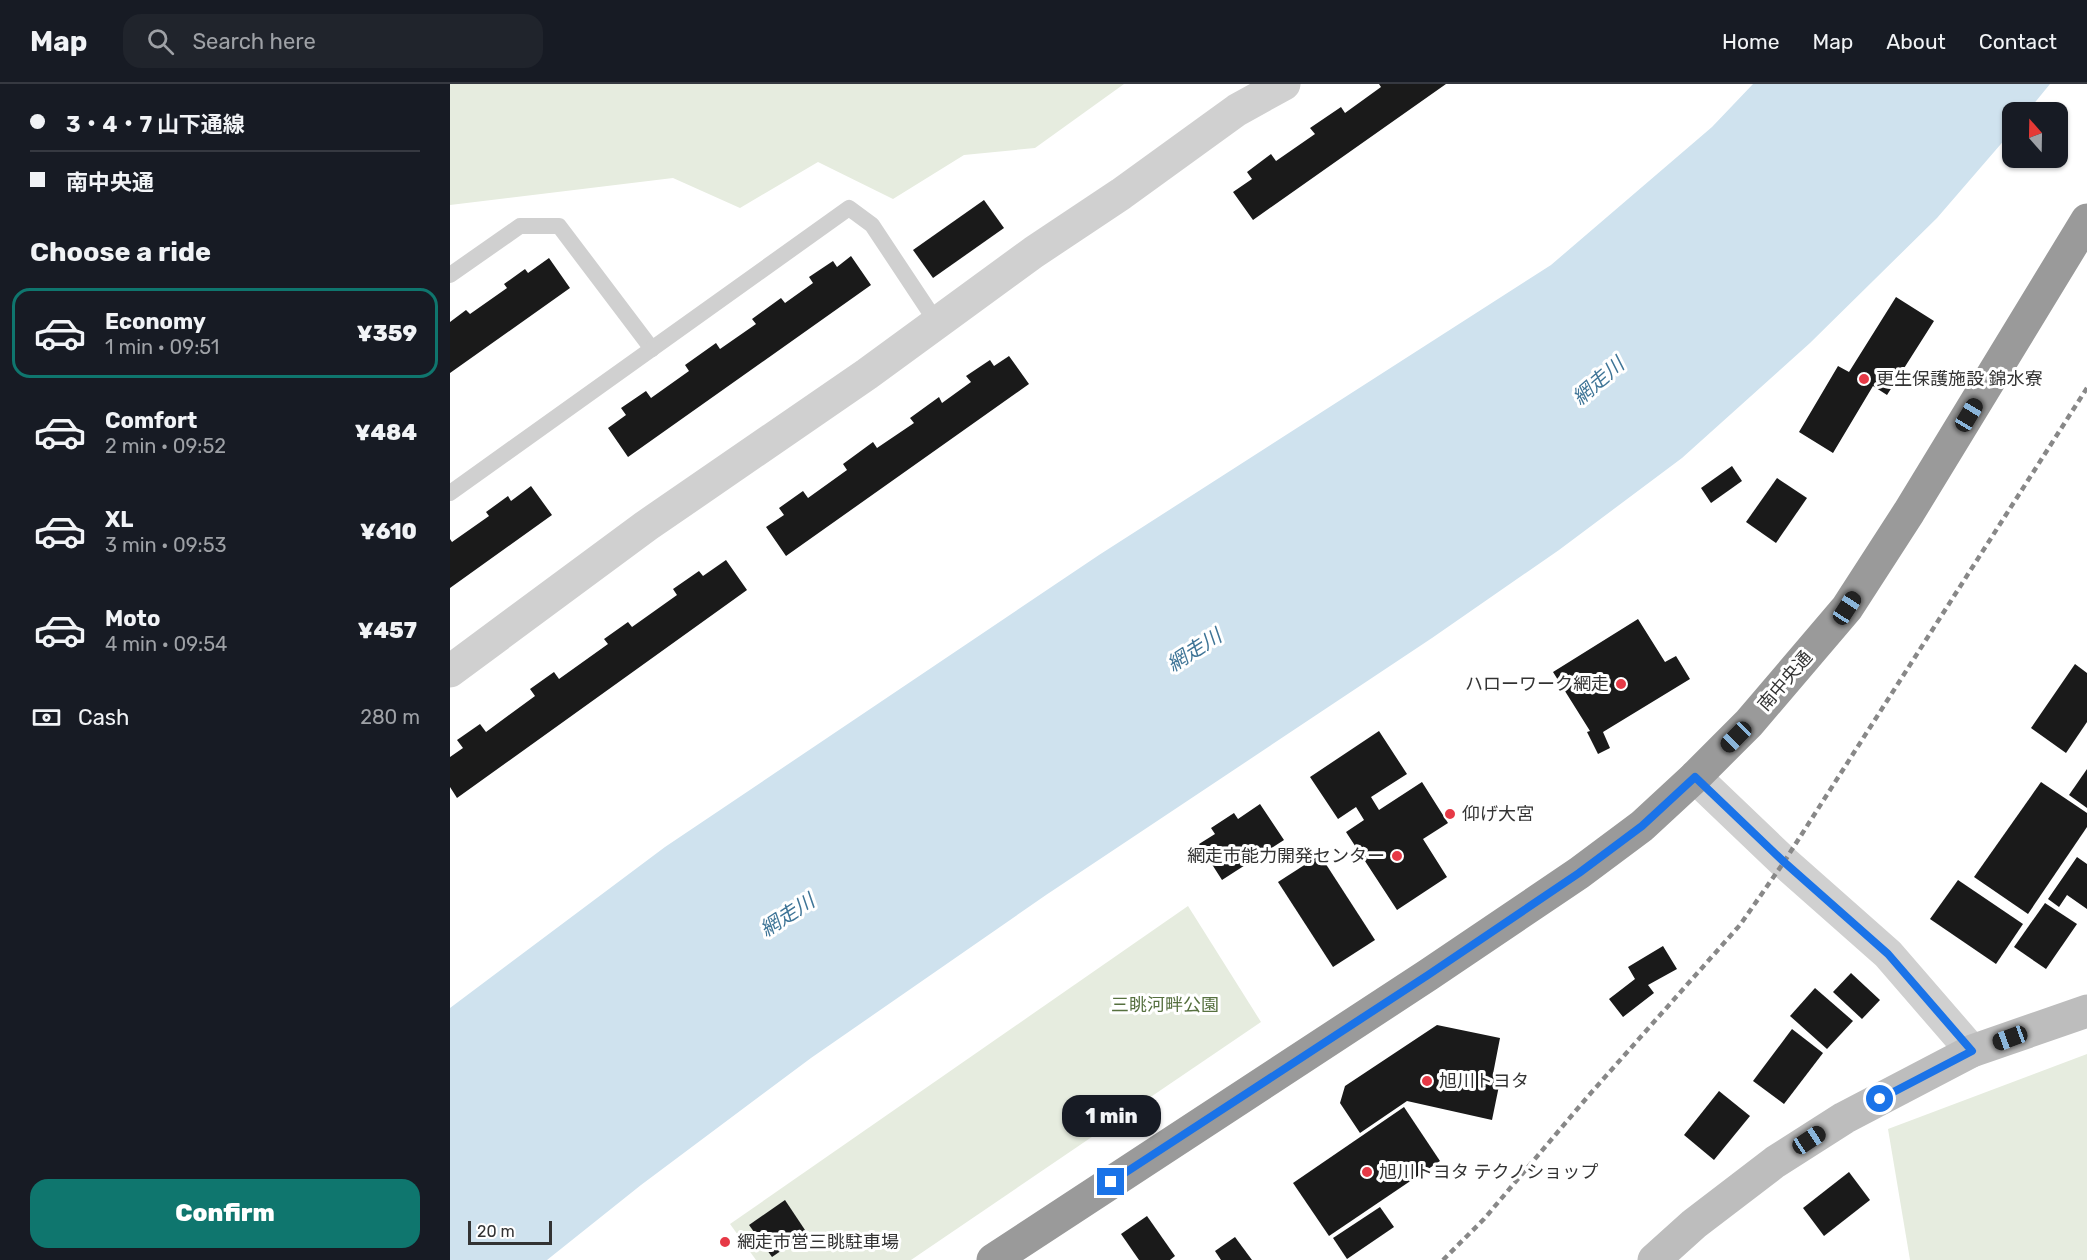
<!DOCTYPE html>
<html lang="en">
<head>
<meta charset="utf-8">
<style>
	:root { --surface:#171b24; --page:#20242c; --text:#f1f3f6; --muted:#9ea1a6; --line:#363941; --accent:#0f766e }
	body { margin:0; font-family:Rubik,"Noto Sans JP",sans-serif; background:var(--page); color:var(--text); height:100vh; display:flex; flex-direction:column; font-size:22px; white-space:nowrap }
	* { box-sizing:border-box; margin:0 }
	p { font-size:20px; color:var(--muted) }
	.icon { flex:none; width:33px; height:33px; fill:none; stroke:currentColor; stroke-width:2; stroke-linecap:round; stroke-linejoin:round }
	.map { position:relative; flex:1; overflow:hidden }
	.drawer { display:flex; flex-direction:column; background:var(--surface); width:450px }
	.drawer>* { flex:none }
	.banner { display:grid; align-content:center; height:132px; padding:0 30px; background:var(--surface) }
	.needle { width:39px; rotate:340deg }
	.buttons { position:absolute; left:1552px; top:18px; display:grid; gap:12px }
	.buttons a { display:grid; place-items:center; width:66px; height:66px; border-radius:12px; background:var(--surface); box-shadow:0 2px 4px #0004; font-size:30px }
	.scale { position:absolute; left:18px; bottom:15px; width:84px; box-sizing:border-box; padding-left:6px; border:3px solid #333; border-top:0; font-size:16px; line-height:21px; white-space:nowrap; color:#333; -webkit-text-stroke:4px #fff; paint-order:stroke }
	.end { position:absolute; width:27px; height:27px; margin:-14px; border:8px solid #1a73e8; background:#fff; box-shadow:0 0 0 3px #fff }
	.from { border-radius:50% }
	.bubble { position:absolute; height:42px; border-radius:18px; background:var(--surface); box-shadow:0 2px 4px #0004; font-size:20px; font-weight:800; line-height:42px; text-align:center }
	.car { position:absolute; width:18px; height:36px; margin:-18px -9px; border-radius:8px; box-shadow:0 0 4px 2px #0007; background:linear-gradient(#222 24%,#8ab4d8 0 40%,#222 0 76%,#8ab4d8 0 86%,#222 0) }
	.banner b { display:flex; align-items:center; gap:21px; height:57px; font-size:22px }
	.banner b+b { border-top:2px solid var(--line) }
	.banner i { width:15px; height:15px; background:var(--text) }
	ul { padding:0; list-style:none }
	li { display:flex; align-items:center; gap:18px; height:90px; margin:0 12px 9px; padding:0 18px; border:3px solid transparent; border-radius:18px }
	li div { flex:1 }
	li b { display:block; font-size:22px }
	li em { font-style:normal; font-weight:800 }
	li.on { border-color:var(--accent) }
	li>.icon { width:54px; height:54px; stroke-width:1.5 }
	h2 { padding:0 30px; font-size:27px; line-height:72px }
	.pay { display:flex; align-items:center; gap:15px; height:66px; padding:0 30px; font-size:22px }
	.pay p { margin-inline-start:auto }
	.cta { display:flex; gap:12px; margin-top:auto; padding:12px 30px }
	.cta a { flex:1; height:69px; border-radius:18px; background:var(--accent); color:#fff; font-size:24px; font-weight:800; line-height:69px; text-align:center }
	header { display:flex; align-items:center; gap:36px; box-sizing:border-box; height:84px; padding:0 30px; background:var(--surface); border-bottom:2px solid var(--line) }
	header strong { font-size:28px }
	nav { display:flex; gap:33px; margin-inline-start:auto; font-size:21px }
	.search { width:420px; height:54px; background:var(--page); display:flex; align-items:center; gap:15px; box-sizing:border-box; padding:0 21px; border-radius:18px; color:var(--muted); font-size:22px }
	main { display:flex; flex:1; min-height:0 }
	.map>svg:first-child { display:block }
	.green { fill:#e6ecdf }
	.water { fill:#cfe2ee }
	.building { fill:#1a1a1a }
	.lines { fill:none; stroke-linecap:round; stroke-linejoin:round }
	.lane { stroke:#d0d0d0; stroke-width:16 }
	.street { stroke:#d0d0d0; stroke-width:33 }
	.secondary { stroke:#bdbdbd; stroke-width:33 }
	.highway { stroke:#9a9a9a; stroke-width:33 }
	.rail { stroke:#888; stroke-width:4.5; stroke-dasharray:6 4.5; stroke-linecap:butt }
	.route { stroke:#1a73e8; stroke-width:8 }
	.poi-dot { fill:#e63946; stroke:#fff; stroke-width:2 }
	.labels { text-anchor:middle; stroke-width:6; stroke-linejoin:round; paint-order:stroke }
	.poi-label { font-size:18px; fill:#333; stroke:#fff; text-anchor:start }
	.street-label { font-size:18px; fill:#333; stroke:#fff }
	.park-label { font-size:18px; fill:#56703f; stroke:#fff }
	.water-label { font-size:20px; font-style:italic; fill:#3f7597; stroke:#fff }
</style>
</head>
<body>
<header>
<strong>Map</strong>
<div class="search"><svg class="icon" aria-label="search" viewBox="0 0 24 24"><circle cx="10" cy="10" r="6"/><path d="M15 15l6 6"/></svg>Search here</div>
<nav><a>Home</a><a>Map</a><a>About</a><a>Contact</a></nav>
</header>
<main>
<section class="drawer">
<div class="banner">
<b><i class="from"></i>3・4・7 山下通線</b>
<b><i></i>南中央通</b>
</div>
<h2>Choose a ride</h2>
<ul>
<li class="on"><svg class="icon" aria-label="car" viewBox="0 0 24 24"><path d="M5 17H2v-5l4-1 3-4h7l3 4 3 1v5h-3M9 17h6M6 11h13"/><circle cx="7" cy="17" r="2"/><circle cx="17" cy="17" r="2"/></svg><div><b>Economy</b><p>1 min · 09:51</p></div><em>¥359</em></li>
<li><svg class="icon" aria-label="car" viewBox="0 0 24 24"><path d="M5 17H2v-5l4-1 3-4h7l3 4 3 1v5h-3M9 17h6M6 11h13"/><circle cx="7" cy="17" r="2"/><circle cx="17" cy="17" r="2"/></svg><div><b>Comfort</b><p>2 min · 09:52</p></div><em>¥484</em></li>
<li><svg class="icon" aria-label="car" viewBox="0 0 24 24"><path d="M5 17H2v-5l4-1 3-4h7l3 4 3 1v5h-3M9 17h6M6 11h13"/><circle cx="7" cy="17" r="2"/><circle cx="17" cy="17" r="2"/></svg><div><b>XL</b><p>3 min · 09:53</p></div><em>¥610</em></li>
<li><svg class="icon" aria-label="car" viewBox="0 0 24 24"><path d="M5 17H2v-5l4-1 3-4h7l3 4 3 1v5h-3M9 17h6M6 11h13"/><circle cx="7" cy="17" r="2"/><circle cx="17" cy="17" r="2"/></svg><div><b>Moto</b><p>4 min · 09:54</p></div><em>¥457</em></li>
</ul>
<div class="pay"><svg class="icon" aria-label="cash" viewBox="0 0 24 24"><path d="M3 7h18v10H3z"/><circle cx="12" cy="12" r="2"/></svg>Cash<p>280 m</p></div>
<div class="cta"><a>Confirm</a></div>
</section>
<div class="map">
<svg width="1637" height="1176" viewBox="0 0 1637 1176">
	<rect width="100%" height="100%" fill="#fff"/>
	<g class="green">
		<path d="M0 0H674L585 64 514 71 443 115 368 78 290 124 223 94 0 121Z"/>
		<path d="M738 822 811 938 461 1176H306L280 1140Z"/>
		<path d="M1637 970V1176H1460L1438 1045Z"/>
	</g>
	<path class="water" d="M1303 0H1600L1577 28H1563V46L1487 134 1360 259 1232 374 1109 466 982 554 596 811 361 974 191 1101 97 1176H0V924L215 763 649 471 1101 181 1262 43Z"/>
	<g class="building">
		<path d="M929 0H996L803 136 783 108 802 95 797 88 821 70 826 77 865 50 860 44 891 23 895 29 931 3Z"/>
		<path d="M534 116 554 144 483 194 463 166Z"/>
		<path d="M401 172 421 201 178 373 158 344 176 331 171 324 196 307 201 314 239 287 235 281 266 259 270 265 306 240 302 235 331 214 335 219 363 199 359 193 383 177 387 183Z"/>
		<path d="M99 174 120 204 0 289V238L16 226 20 230 57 204 54 200 75 185 78 189Z"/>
		<path d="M1446 213 1484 237 1437 311 1423 302 1383 369 1349 348 1388 282 1399 288Z"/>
		<path d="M559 272 579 300 336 472 316 443 334 431 329 424 353 407 358 414 397 386 393 380 423 358 427 364 464 339 460 334 489 313 492 319 521 298 516 292 540 276 544 282Z"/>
		<path d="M1282 382 1292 397 1261 419 1251 404Z"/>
		<path d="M1327 394 1357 414 1326 459 1296 438Z"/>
		<path d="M81 402 102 431 0 504V455L2 458 39 432 36 428 58 412 61 417Z"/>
		<path d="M276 476 297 506 7 714 0 703V673L13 664 7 656 30 640 36 648 85 612 80 605 104 588 109 595 158 560 154 555 178 538 182 543 227 511 223 505 249 487 253 492Z"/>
		<path d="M1188 535 1215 578 1226 572 1240 595 1153 648 1160 664 1148 670 1137 648 1140 647 1103 588Z"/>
		<path d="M1625 580 1637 589V638L1616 669 1581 644Z"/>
		<path d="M929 647 957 690 921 713 929 726 972 698 998 739 973 755 997 793 947 826 896 748 914 736 906 723 888 735 860 693Z"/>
		<path d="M1637 685V724L1619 711Z"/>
		<path d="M1591 698 1637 729V743L1578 830 1524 793Z"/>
		<path d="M810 720 834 756 772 796 749 760 765 750 761 744 784 729 788 735Z"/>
		<path d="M870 771 925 856 883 883 828 798Z"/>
		<path d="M1627 773 1637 780V825L1617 811 1609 823 1598 815Z"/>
		<path d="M1508 796 1573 840 1546 880 1480 835Z"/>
		<path d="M1595 819 1627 840 1596 885 1564 863Z"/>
		<path d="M1213 862 1227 885 1198 901 1204 909 1173 933 1159 915 1185 895 1178 883Z"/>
		<path d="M1401 889 1430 916 1412 935 1383 908Z"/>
		<path d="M1365 904 1403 937 1377 965 1340 932Z"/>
		<path d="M987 941 1050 954 1043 990 1051 992 1042 1036 957 1017 910 1049 890 1019 895 1002Z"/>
		<path d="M1342 945 1373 969 1334 1020 1303 997Z"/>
		<path d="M1269 1007 1300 1032 1264 1076 1234 1051Z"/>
		<path d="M954 1023 990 1077 879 1152 843 1099Z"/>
		<path d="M1399 1088 1420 1116 1374 1152 1353 1124Z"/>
		<path d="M335 1116 357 1149 322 1173 299 1141Z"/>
		<path d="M930 1123 944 1143 897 1175 883 1154Z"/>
		<path d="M697 1132 725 1172 720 1176H689L671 1150Z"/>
		<path d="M785 1153 802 1176H771L765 1167Z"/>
	</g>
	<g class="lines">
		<g class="lane">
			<path d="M0 191 70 142H109L202 265"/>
			<path d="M0 409 399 124 422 141 487 239"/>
		</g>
		<g class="street">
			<path d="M0 587 196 442 417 290 584 168 671 110 787 26 834 0"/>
			<path d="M1245 693 1334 778 1438 870 1522 967"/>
		</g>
		<path class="secondary" d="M1204 1176 1244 1140 1325 1078 1394 1034 1522 967 1637 927"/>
		<path class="highway" d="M543 1176 978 891 1129 789 1192 742 1245 693 1299 639 1397 524 1459 428 1637 136"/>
		<path class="rail" d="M993 1176 1034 1135 1140 1010 1290 841 1334 778 1637 304"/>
	</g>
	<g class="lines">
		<path class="route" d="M661 1098 978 891 1129 789 1192 742 1245 693 1334 778 1438 870 1522 967 1430 1015"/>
	</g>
	<g class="poi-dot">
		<circle cx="1414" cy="295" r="6"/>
		<circle cx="1171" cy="600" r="6"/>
		<circle cx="1000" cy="730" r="6"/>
		<circle cx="947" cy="772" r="6"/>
		<circle cx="977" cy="997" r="6"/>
		<circle cx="917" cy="1088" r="6"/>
		<circle cx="275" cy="1158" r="6"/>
	</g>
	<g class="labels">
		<g class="poi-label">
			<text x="1426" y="301">更生保護施設 錦水寮</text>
			<text x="1159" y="606" text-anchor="end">ハローワーク網走</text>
			<text x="1012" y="736">仰げ大宮</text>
			<text x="935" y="778" text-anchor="end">網走市能力開発センター</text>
			<text x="989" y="1003">旭川トヨタ</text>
			<text x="929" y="1094">旭川トヨタ テクノショップ</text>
			<text x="287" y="1164">網走市営三眺駐車場</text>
		</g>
		<g class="street-label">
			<text transform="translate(1335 597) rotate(-49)" y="6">南中央通</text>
		</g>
		<g class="park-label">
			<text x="715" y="927">三眺河畔公園</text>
		</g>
		<g class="water-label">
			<text transform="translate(1148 297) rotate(-41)" y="7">網走川</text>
			<text transform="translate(744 566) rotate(-33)" y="7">網走川</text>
			<text transform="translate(337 831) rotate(-33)" y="7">網走川</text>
		</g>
	</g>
</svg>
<div class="buttons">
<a><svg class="needle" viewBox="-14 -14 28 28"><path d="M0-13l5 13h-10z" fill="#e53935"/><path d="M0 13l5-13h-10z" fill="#9ea1a6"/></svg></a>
</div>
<div class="scale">20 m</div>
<i class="end from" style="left:1430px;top:1015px"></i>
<i class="end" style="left:661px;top:1098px"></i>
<div class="bubble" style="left:612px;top:1011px;width:99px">1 min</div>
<i class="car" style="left:1519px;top:331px;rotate:31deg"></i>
<i class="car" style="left:1397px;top:524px;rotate:33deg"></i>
<i class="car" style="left:1286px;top:653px;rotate:225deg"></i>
<i class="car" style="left:1560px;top:954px;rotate:250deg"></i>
<i class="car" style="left:1359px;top:1056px;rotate:57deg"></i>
</div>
</main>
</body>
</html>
